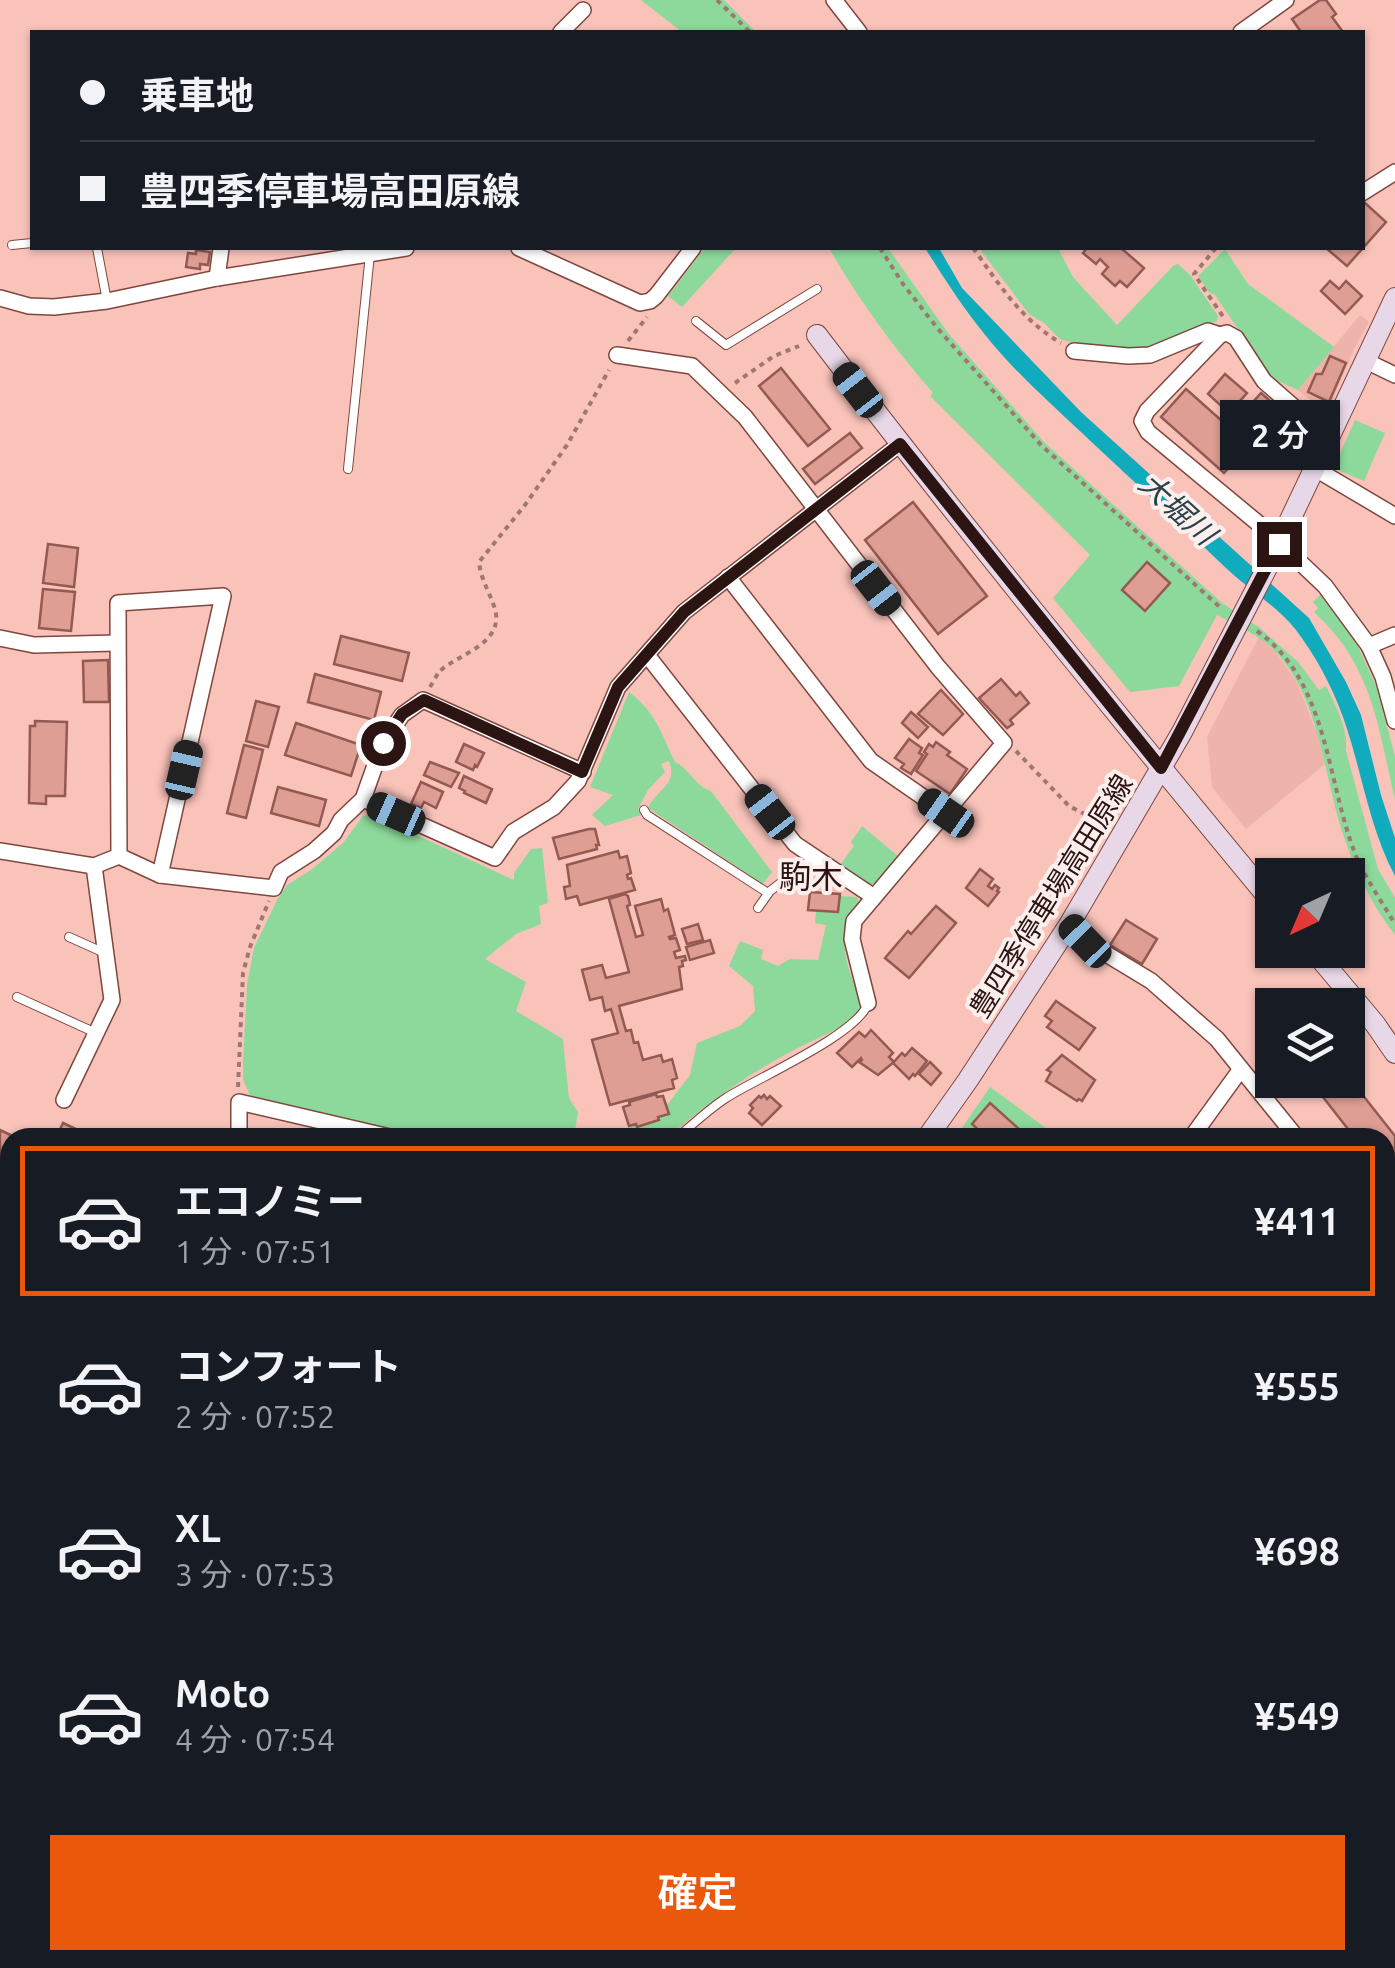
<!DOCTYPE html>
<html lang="ja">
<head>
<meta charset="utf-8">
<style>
	:root { --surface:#171b24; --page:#20242c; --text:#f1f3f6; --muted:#9ea1a6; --line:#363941; --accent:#ea580c }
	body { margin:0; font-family:Ubuntu,"Noto Sans JP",sans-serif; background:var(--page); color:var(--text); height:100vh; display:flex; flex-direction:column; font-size:38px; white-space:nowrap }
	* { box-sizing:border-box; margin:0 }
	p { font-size:32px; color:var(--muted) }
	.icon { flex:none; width:55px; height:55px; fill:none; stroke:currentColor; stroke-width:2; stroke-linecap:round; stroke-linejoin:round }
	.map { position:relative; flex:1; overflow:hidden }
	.sheet { position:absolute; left:0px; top:1128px; width:1395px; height:842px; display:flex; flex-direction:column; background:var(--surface); border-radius:30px 30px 0 0; box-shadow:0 2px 8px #0004 }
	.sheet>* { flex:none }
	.hud { position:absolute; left:30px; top:30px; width:1335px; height:220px; border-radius:0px; box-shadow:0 2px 8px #0004; display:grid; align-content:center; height:220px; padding:0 50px; background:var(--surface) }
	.needle { width:65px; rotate:224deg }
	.fabs { position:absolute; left:1255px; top:858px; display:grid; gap:20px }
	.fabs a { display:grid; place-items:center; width:110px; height:110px; border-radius:0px; background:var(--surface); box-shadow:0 2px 8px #0004; font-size:50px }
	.end { position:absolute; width:45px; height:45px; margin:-22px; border:12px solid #2b1411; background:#fff; box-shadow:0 0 0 5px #fff }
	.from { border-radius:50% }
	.bubble { position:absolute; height:70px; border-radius:0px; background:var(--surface); box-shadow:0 2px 8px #0004; font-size:32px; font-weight:600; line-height:70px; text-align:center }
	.car { position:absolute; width:30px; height:60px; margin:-30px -15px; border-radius:12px; box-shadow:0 0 8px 2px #0007; background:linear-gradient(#222 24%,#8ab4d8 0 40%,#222 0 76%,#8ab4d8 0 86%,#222 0) }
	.hud b { display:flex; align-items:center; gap:35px; height:95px; font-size:38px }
	.hud b+b { border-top:2px solid var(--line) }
	.hud i { width:25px; height:25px; background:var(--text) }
	ul { padding:18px 0 0; list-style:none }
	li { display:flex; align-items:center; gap:30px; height:150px; margin:0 20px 15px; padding:0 30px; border:5px solid transparent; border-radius:0px }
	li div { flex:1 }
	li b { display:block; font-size:38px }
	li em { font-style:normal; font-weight:600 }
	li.selected { border-color:var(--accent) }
	li>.icon { width:90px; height:90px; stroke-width:1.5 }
	.cta { display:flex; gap:20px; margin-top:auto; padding:20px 50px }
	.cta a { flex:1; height:115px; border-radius:0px; background:var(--accent); color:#fff; font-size:40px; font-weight:600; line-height:115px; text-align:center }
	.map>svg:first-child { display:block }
	.built { fill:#eeb3ab }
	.green { fill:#8dd99b }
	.water { fill:#11abbe }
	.building { fill:#de9e94; stroke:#945a52; stroke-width:2.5 }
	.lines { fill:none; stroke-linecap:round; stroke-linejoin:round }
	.lane-casing { stroke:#7f463e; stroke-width:10 }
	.street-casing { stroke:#7f463e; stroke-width:18 }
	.secondary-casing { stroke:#7f463e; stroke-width:22 }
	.path { stroke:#9f7770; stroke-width:4; stroke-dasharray:5 5; stroke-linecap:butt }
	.lane { stroke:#fff; stroke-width:8 }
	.street { stroke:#fff; stroke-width:15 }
	.secondary { stroke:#e8d8e7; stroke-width:20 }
	.route { stroke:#2b1411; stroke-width:12 }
	.labels { text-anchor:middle; stroke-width:8; stroke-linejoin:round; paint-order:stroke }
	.street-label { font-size:28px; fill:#2b1411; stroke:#fdefed }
	.water-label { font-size:30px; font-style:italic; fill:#284449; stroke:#fdefed }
	.quarter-label { font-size:32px; fill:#2b1411; stroke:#fdefed }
</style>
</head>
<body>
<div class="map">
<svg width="1395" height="1968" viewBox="0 0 1395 1968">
	<rect width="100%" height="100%" fill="#f9c3ba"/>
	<g class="built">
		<path d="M1360 315 1369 322 1354 349 1324 420 1312 401 1298 390Z"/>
		<path d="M1259 637 1275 651 1297 683 1317 733 1325 764 1246 829 1212 787 1207 737Z"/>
		<path d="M10 1503V1960H448L444 1968H0V1515Z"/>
	</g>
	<g class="green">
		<path d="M641 0H724L756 32H682Z"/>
		<path d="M705 248H736L682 307 668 296Z"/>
		<path d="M829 248H888L948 333 1044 442 1222 603 1260 628 1298 662 1319 690 1326 686C1336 706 1348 728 1346 751L1378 869 1395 898V935C1370 903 1352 864 1340 825 1323 767 1318 698 1276 652 1260 635 1237 626 1217 615L1179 686 1130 692 1053 598 1090 555 930 396 933 393C893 347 859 300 829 248Z"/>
		<path d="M979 248H1058L1073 277 1117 325 1174 265 1178 264 1190 275 1218 316 1217 321 1147 347 1127 349 1080 345 1060 339 1044 323 1029 314Z"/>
		<path d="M1225 249 1248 284 1334 347 1298 390 1271 378 1215 295 1209 292 1198 276Z"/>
		<path d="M1355 420 1385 433 1364 481 1340 471 1336 463Z"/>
		<path d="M1321 594 1337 613 1357 644 1376 686 1395 756V800C1378 727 1373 666 1314 612L1318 608 1313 602Z"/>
		<path d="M629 692C657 714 660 731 675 762 689 768 696 787 711 791L772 872 763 884 648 808C657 788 678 786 669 761L661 764 665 772 648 790 638 809 641 815 605 826 592 815 613 795 590 787Z"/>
		<path d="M371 814 514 880V873L531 849 542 848 548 903 539 906 541 924 516 934 485 959 526 982 516 1011 563 1039 569 1098 578 1112 574 1137H413L278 1107 250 1095 243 1080V1063L247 984 254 948 277 900 287 885 311 870 343 843 363 816Z"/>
		<path d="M862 826 898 856 877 884H869L840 865 854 846 851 842Z"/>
		<path d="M840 896 857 897 859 906C838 933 843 956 855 986 857 992 864 1002 862 1008 859 1020 821 1037 810 1042 759 1066 711 1100 668 1137H621V1132L636 1124 638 1127 659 1120 658 1117 690 1075 697 1043 740 1026 755 1011 753 986 729 966 740 941 763 950 761 959 778 966 790 959 818 960 826 925 815 923 816 910Z"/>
		<path d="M990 1087 1058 1137 955 1138Z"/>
		<path d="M0 1786 10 1787V1960H111L109 1968H0Z"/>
	</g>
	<path class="water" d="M925 248H939L962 288 1081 412 1309 618 1346 682 1361 715 1381 795 1395 838V876C1368 825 1362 770 1343 717 1332 686 1315 655 1296 630 1277 606 1249 590 1227 569 1179 523 1131 479 1082 433 1049 402 1014 371 986 336 963 308 944 278 925 248Z"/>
	<g class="building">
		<path d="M1320 0H1326L1336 14 1332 17 1343 32H1301L1292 19Z"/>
		<path d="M1365 203 1386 222 1347 266 1326 248H1362V207Z"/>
		<path d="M1087 248H1121L1144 268 1127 287 1120 281 1115 286 1102 274 1108 267 1100 259 1096 264 1083 253Z"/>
		<path d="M196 250 210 252 208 265 200 264V269L186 267 188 253 196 254Z"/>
		<path d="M1330 281 1339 289 1346 281 1362 296 1345 314 1321 291Z"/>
		<path d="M1330 356 1346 363 1329 402 1308 392 1316 374H1322Z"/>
		<path d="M781 368 830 429 808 446 759 386Z"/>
		<path d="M1225 374 1247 393 1229 413 1208 394Z"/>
		<path d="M1186 389 1249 445 1224 473 1161 417Z"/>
		<path d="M1261 393 1300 427 1278 452 1239 418Z"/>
		<path d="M850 433 862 448 815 484 803 469Z"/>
		<path d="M913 502 987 596 938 634 865 540Z"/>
		<path d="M48 544 78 548 74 587 43 583Z"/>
		<path d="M1147 562 1170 583 1145 611 1122 590Z"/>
		<path d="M43 589 75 592 71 631 39 628Z"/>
		<path d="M341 636 409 653 402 681 334 664Z"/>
		<path d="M108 660 109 702H84L83 661Z"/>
		<path d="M315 674 381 692 374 720 308 702Z"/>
		<path d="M1001 679 1016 696 1020 692 1029 703 1010 720 1013 724 1007 728 979 698Z"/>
		<path d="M941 690 963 714 943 735 918 714Z"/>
		<path d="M256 701 279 707 268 747 246 741Z"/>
		<path d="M911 712 928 727 918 738 902 723Z"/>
		<path d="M35 721 67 722 65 796H46V804L29 803 30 726H35Z"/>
		<path d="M296 723 361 745 351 776 285 755Z"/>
		<path d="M909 739 922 748 919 753 923 755 911 774 901 768 904 764 895 758Z"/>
		<path d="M936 742 950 752 947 755 967 769 950 794 916 771 927 754 924 752 929 744 933 747Z"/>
		<path d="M464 744 484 753 477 767 475 765 473 770 456 762Z"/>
		<path d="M244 745 263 750 246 818 227 813Z"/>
		<path d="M430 762 459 773 451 787 424 775Z"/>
		<path d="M464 776 492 789 486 803 464 793 465 791 459 788Z"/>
		<path d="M421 782 443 792 436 808 424 802 421 808 411 804Z"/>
		<path d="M278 787 326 800 319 826 271 813Z"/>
		<path d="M589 829H595L599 845H596L597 849 559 859 553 838Z"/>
		<path d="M618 851 620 858 627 856 631 873 627 875 628 879 631 878 635 890 580 905 577 896 566 899 564 887 570 886 567 865Z"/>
		<path d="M980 869 993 879 988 886 992 889 995 885 999 888 997 891 999 892 988 906 966 888Z"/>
		<path d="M810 892 840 894 838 912 808 910Z"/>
		<path d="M625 894 628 896 630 905 627 906 636 937 643 935 635 906 661 899 664 911 668 909 675 935 669 937 670 939 676 938 680 950 674 952 676 958 685 956 686 960 682 961 683 966 679 967 682 989 619 1006 626 1031 631 1030 634 1043 638 1042 643 1060 661 1055 663 1062 672 1059 677 1078 672 1080 674 1088 610 1105 592 1040 618 1033 611 1009 605 1011 602 997 590 1000 582 970 602 965 606 978 629 972 609 899Z"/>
		<path d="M936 906 956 923 909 978 885 958 908 931 911 934Z"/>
		<path d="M1126 920 1157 939 1142 964 1110 945Z"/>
		<path d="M698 924 703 940 687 944 682 929Z"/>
		<path d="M710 940 714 953 690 960 686 947Z"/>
		<path d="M1056 1001 1095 1028 1079 1050 1047 1027 1052 1021 1045 1016Z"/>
		<path d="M871 1030 893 1053 889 1057 894 1062 878 1075 859 1062 862 1060 861 1058 852 1067 837 1053 859 1032 865 1037Z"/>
		<path d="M912 1048 927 1061 915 1076 913 1074 909 1079 893 1063 902 1053 905 1056Z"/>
		<path d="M1354 1052 1363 1064 1357 1069 1359 1072 1350 1079 1395 1136V1178L1390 1182 1385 1175V1138H1355L1312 1083 1306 1088 1300 1080H1348V1057Z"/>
		<path d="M1062 1055 1095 1080 1082 1101 1079 1099 1077 1101 1046 1081 1051 1072 1047 1070Z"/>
		<path d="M930 1062 941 1073 931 1085 919 1074Z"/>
		<path d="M656 1094 657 1097 663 1096 669 1114 658 1117 659 1120 637 1127 636 1124 629 1126 623 1107 630 1105 629 1102Z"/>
		<path d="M764 1095 767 1099 770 1096 781 1106 762 1125 749 1113 753 1108 750 1105 759 1096 761 1098Z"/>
		<path d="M990 1103 1029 1138H987L972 1124Z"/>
		<path d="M63 1123 93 1137V1138H56Z"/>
		<path d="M0 1130 17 1138H10V1172L0 1168Z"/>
		<path d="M0 1610 10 1611 8 1681 0 1680Z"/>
		<path d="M0 1680 10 1681V1728L7 1743 0 1742Z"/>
		<path d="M126 1960H161L179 1963V1968H125Z"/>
		<path d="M194 1960H269L280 1962 279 1968H193Z"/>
		<path d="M388 1960H433L432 1968H386Z"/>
		<path d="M766 1960H802L798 1968H761Z"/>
		<path d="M1079 1960H1113L1109 1968H1075Z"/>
	</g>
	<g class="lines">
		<defs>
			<g id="lane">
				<path d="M12 245 32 243"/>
				<path d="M97 248 107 301"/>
				<path d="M696 321 726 345 817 289"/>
				<path d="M348 469 370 254"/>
				<path d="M644 810 647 815 768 893"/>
				<path d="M758 908 770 891 815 857"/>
				<path d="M69 937 107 954"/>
				<path d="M17 997 96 1033"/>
				<path d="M677 1138C693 1124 709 1109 726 1098 757 1078 859 1034 868 1003"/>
				<path d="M0 1404 10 1382"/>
				<path d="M1385 1415 1394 1421"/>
				<path d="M0 1580 10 1573"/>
				<path d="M0 1753 10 1755"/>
				<path d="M114 1968 115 1960"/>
			</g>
			<g id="street">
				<path d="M834 0 859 32"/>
				<path d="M561 32 583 10"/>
				<path d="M1241 32 1286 0"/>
				<path d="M1362 193 1395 172"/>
				<path d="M519 248 640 303 650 301 656 296 693 248"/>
				<path d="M217 278 221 248"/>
				<path d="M0 298 29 306 54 307 107 301 217 278 406 248"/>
				<path d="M1074 351 1128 356 1150 355 1208 331 1220 335"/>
				<path d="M617 355 692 366 745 417 938 667 1004 743 854 921 852 939 868 1003"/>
				<path d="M1366 361 1395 375"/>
				<path d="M1329 438 1264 381 1236 338 1227 333 1220 335 1147 411 1142 421 1148 432 1265 529 1325 586 1369 646 1383 677 1395 721"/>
				<path d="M1314 468 1395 516"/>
				<path d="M728 577 871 761 946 813"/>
				<path d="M0 638 34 645 117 643"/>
				<path d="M1369 646 1395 635"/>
				<path d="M647 655 795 844 874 897"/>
				<path d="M363 799 495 858 513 832 554 807 578 781 618 687 684 612 900 444"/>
				<path d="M0 851 94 866 119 856 160 875 274 888 281 872 314 851 334 833 341 820 363 799 383 743 402 715 423 700 583 772"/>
				<path d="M119 856 118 603 223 596 160 875"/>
				<path d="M1069 925 1085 941 1151 981 1217 1039 1297 1138"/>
				<path d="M64 1100 112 1000 94 866"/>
				<path d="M239 1138V1102L394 1138"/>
				<path d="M1191 1138 1241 1069"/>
				<path d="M0 1279 10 1284"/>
				<path d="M1385 1341 1389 1362 1385 1375"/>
				<path d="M1385 1466 1395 1471"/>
				<path d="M0 1488 10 1479"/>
				<path d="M650 1960 651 1968"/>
				<path d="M991 1960 1006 1968"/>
				<path d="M1131 1960 1143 1967"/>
				<path d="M814 1968 819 1960"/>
				<path d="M949 1968 953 1960"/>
				<path d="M1062 1968 1067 1960"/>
			</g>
			<g id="secondary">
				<path d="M817 335C964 528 1118 716 1272 902"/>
				<path d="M1313 950 1375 1024 1395 1053"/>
				<path d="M927 1138 968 1080 1069 925 1182 732 1272 558 1395 298"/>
				<path d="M1385 1670 1395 1652"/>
				<path d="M458 1968 462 1960"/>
				<path d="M1225 1968 1229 1960"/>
			</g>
		</defs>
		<use href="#lane" class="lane-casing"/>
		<use href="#street" class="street-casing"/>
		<use href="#secondary" class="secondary-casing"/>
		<g class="path">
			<path d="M717 0 750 32"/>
			<path d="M880 248 903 284 938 329 1042 446 1222 609"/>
			<path d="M973 248C1000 285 1020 319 1061 343"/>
			<path d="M1216 248 1194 274 1224 318"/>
			<path d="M628 341 647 317"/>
			<path d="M735 383 774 356 799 346"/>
			<path d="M1257 631C1329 682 1326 781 1356 856 1366 879 1382 902 1395 924"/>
			<path d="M430 687C432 684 437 675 438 673 455 655 500 646 496 614 493 597 481 582 479 562L525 505 567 445 609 370"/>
			<path d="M1016 751 1069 806 1108 826"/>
			<path d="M238 1087 243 973 250 947 269 901"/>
			<path d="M1385 1201 1395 1197"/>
			<path d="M1385 1774 1395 1755"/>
			<path d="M1385 1919 1395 1900"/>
			<path d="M1279 1968 1284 1960"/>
			<path d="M1364 1968 1367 1960"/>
		</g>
		<use href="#lane" class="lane"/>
		<use href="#street" class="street"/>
		<use href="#secondary" class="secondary"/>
	</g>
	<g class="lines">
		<path class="route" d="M383 743 402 714 424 700 582 772 618 687 684 612 900 444 1161 768 1279 544"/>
	</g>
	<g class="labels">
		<g class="street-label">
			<text transform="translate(1051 896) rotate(-58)" y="10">豊四季停車場高田原線</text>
		</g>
		<g class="water-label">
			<text transform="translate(1177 509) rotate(42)" y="10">大堀川</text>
		</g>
		<g class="quarter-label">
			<text x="811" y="888">駒木</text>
		</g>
	</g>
</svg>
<div class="fabs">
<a><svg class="needle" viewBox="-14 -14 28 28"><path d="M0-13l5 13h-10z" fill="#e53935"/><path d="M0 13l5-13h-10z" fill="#9ea1a6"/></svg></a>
<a><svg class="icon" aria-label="layers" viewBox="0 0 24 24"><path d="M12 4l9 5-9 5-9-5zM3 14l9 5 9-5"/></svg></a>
</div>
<i class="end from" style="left:383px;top:743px"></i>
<i class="end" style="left:1279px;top:544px"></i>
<div class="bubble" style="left:1220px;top:400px;width:120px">2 分</div>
<i class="car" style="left:858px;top:390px;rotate:322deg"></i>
<i class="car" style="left:876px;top:588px;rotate:142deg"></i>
<i class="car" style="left:184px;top:770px;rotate:13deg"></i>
<i class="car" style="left:770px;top:812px;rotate:322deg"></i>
<i class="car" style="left:946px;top:813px;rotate:305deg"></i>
<i class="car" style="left:396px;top:814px;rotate:294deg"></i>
<i class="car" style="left:1085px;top:941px;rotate:316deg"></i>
<div class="hud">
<b><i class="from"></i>乗車地</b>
<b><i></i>豊四季停車場高田原線</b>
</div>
<section class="sheet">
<ul>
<li class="selected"><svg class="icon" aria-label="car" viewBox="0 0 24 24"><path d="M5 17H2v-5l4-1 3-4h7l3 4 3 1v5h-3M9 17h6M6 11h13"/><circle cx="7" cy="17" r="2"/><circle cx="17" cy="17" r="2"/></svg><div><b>エコノミー</b><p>1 分 · 07:51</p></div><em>¥411</em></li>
<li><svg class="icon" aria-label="car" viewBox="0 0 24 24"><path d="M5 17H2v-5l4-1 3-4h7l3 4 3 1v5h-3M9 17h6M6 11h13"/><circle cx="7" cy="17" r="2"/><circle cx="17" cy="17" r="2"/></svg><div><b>コンフォート</b><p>2 分 · 07:52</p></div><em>¥555</em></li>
<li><svg class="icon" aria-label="car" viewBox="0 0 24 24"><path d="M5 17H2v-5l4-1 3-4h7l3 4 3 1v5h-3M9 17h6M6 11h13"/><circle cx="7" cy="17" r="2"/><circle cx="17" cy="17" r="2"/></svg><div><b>XL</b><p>3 分 · 07:53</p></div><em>¥698</em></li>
<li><svg class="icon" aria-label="car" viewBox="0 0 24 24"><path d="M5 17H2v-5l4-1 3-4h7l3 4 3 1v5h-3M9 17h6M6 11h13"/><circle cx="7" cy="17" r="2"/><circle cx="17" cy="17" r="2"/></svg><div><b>Moto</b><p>4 分 · 07:54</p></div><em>¥549</em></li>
</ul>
<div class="cta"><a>確定</a></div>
</section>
</div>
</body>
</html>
